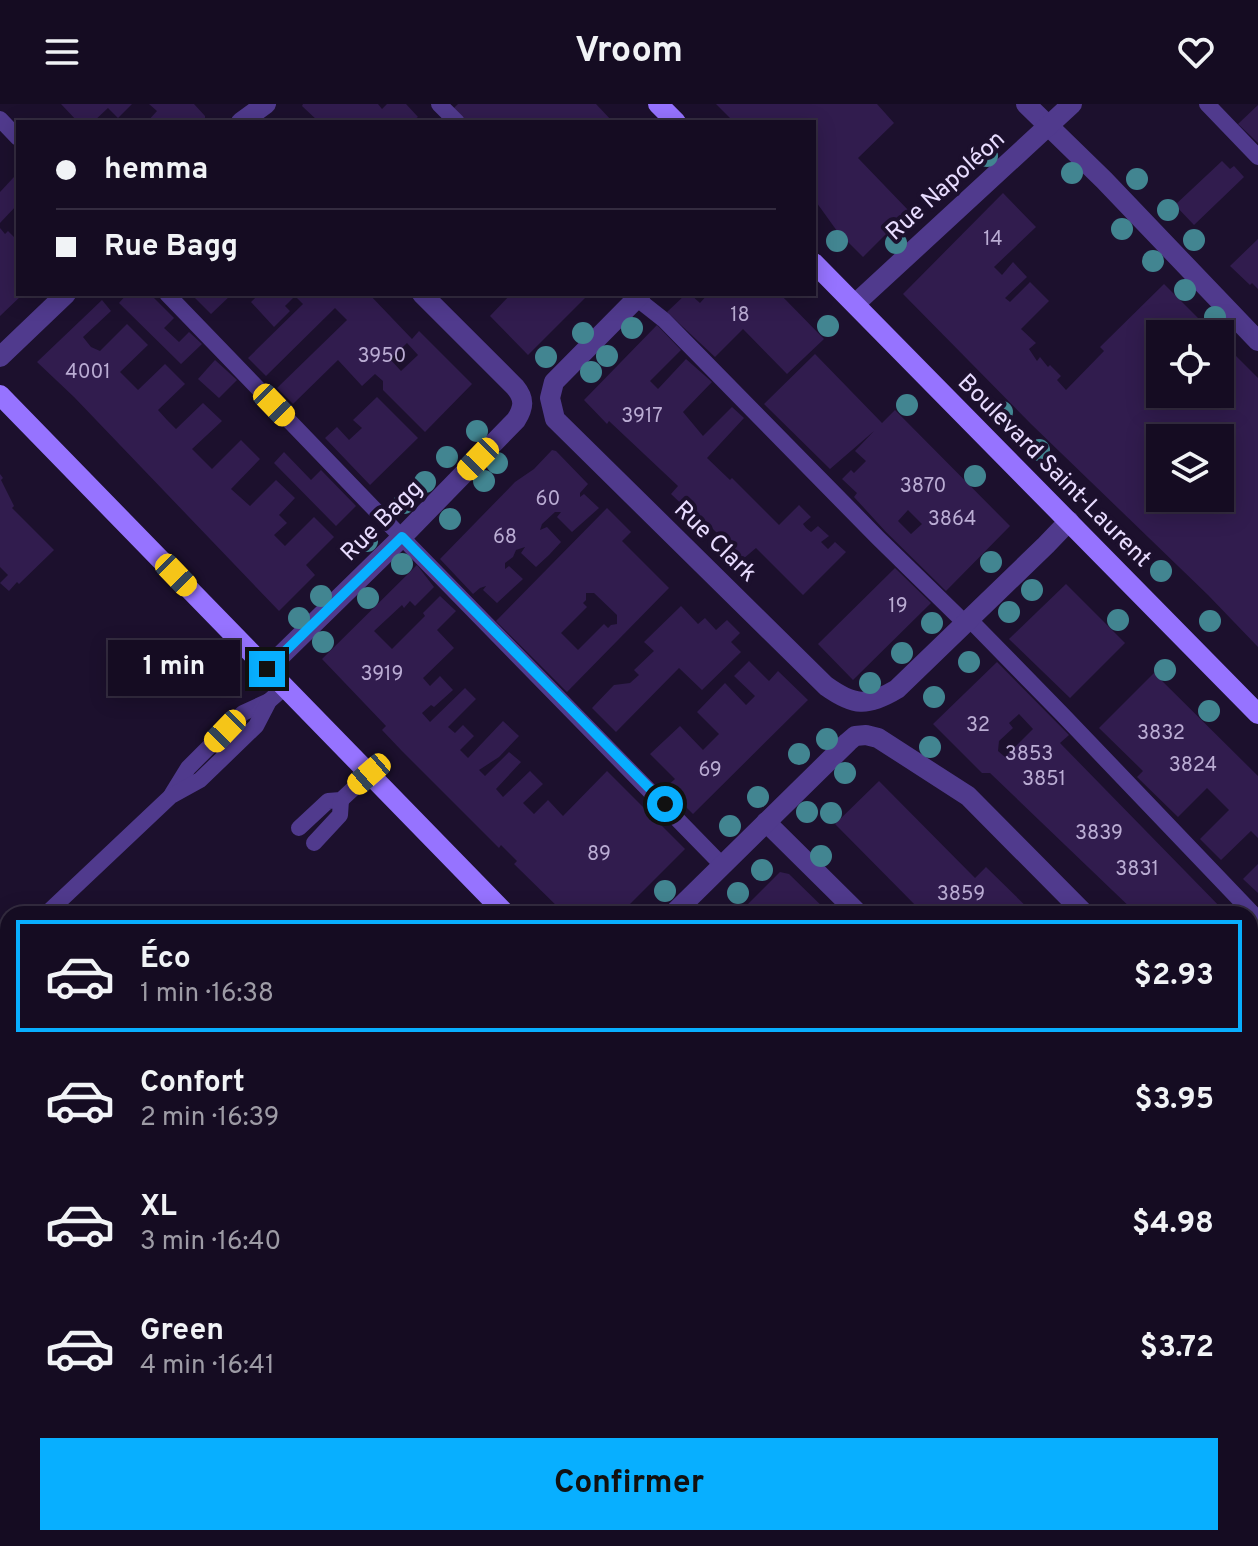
<!DOCTYPE html>
<html lang="fr">
<head>
<meta charset="utf-8">
<style>
	:root { --surface:#150c22; --page:#1e152a; --text:#f1f3f6; --muted:#9d9ba5; --line:#342c40; --accent:#08afff }
	body { margin:0; font-family:Overpass,sans-serif; background:var(--page); color:var(--text); height:100vh; display:flex; flex-direction:column; font-size:30px; white-space:nowrap }
	* { box-sizing:border-box; margin:0 }
	p { font-size:26px; color:var(--muted) }
	.icon { flex:none; width:44px; height:44px; fill:none; stroke:currentColor; stroke-width:2; stroke-linecap:round; stroke-linejoin:round }
	.map { position:relative; flex:1; overflow:hidden }
	.sheet { position:absolute; left:0px; top:802px; width:1258px; height:640px; display:flex; flex-direction:column; background:var(--surface); border-radius:24px 24px 0 0; box-shadow:0 4px 20px #0003,0 0 0 2px var(--line) }
	.sheet>* { flex:none }
	.guide { position:absolute; left:16px; top:16px; width:800px; height:176px; border-radius:0px; box-shadow:0 4px 20px #0003,0 0 0 2px var(--line); display:grid; align-content:center; height:176px; padding:0 40px; background:var(--surface) }
	.fabs { position:absolute; left:1146px; top:216px; display:grid; gap:16px }
	.fabs a { display:grid; place-items:center; width:88px; height:88px; border-radius:0px; background:var(--surface); box-shadow:0 4px 20px #0003,0 0 0 2px var(--line); font-size:40px }
	.end { position:absolute; width:36px; height:36px; margin:-18px; border:10px solid #08afff; background:#111; box-shadow:0 0 0 4px #111 }
	.from { border-radius:50% }
	.bubble { position:absolute; height:56px; border-radius:0px; background:var(--surface); box-shadow:0 4px 20px #0003,0 0 0 2px var(--line); font-size:26px; font-weight:700; line-height:56px; text-align:center }
	.car { position:absolute; width:24px; height:48px; margin:-24px -12px; border-radius:10px; box-shadow:0 0 6px 2px #0007; background:linear-gradient(#f5c518 24%,#345 0 40%,#f5c518 0 76%,#345 0 86%,#f5c518 0) }
	.guide b { display:flex; align-items:center; gap:28px; height:76px; font-size:30px }
	.guide b+b { border-top:2px solid var(--line) }
	.guide i { width:20px; height:20px; background:var(--text) }
	ul { padding:14px 0 0; list-style:none }
	li { display:flex; align-items:center; gap:24px; height:112px; margin:0 16px 12px; padding:0 24px; border:4px solid transparent; border-radius:0px }
	li div { flex:1 }
	li b { display:block; font-size:30px }
	li em { font-style:normal; font-weight:700 }
	li.current { border-color:var(--accent) }
	li>.icon { width:72px; height:72px; stroke-width:1.5 }
	.action { display:flex; gap:16px; margin-top:auto; padding:16px 40px }
	.action a { flex:1; height:92px; border-radius:0px; background:var(--accent); color:#111; font-size:32px; font-weight:700; line-height:92px; text-align:center }
	header { display:flex; justify-content:space-between; align-items:center; height:104px; padding:0 40px; background:var(--surface); font-size:36px; font-weight:700 }
	.map>svg:first-child { display:block }
	.green { fill:#133037 }
	.building { fill:#311c4e; fill-rule:evenodd }
	.lines { fill:none; stroke-linecap:round; stroke-linejoin:round }
	.lane { stroke:#503a8d; stroke-width:16 }
	.street { stroke:#503a8d; stroke-width:20 }
	.secondary { stroke:#9673ff; stroke-width:20 }
	.tree { fill:#428591 }
	.route { stroke:#08afff; stroke-width:10 }
	.labels { text-anchor:middle; stroke-width:8; stroke-linejoin:round; paint-order:stroke }
	.number-label { font-size:20px; fill:#baacd3 }
	.street-label { font-size:24px; fill:#e8dcff; stroke:#1c102d }
</style>
</head>
<body>
<header><svg class="icon" aria-label="menu" viewBox="0 0 24 24"><path d="M4 6h16M4 12h16M4 18h16"/></svg>Vroom<svg class="icon" aria-label="heart" viewBox="0 0 24 24"><path d="M12 20l-8-8c-3-5 5-10 8-4 3-6 11-1 8 4z"/></svg></header>
<div class="map">
<svg width="1258" height="1442" viewBox="0 0 1258 1442">
	<rect width="100%" height="100%" fill="#1c102d"/>
	<g class="green">
		<path d="M1250 1009 1258 1017V1147L1250 1154Z"/>
		<path d="M0 1391 8 1399V1434H41L33 1442H0Z"/>
	</g>
	<g class="building">
		<path d="M61 0H132L118 14 108 4 93 18H78Z"/>
		<path d="M149 0H194L205 12V18H147L157 7Z"/>
		<path d="M303 0H378L382 5 387 0H406L418 13 415 15 418 18H319L302 2Z"/>
		<path d="M458 0H596L613 18H467L453 5Z"/>
		<path d="M716 0H877L894 19 858 54 909 107 863 153 837 127 814 95V18H734Z"/>
		<path d="M1258 1V39L1238 20Z"/>
		<path d="M1222 57 1230 65 1234 62 1244 73 1194 121 1175 101Z"/>
		<path d="M14 73 18 77V100L0 119V88Z"/>
		<path d="M1003 89 1036 123 994 163 1002 171 1013 158 1027 173 1005 194 1010 198 1030 178 1049 197 1021 225 1036 239 1029 245 1037 257 1040 253 1048 263 1050 261 1061 272 1057 276 1066 286 1104 247 1100 243 1164 180 1214 230H1160V290H1220V236L1258 274V543L1208 491 1031 320 903 190ZM1160 334H1220V394H1160Z"/>
		<path d="M0 124 5 130 8 127 18 137V190H23L0 212Z"/>
		<path d="M1258 135V185L1252 179 1250 181 1230 162Z"/>
		<path d="M127 190H150L174 214 164 224 179 238 189 228 202 240 181 260 119 199Z"/>
		<path d="M191 190H232L211 210Z"/>
		<path d="M259 190H369L412 235 419 227 472 280 425 328 383 286V277L375 270 362 282 338 256 293 300 277 284 347 216 335 204 266 272 248 254 303 200 295 192 285 202 290 207 274 223 251 198ZM407 239 418 251 401 267 390 255Z"/>
		<path d="M511 190H589L528 251 490 212Z"/>
		<path d="M686 190H690L700 199 708 190H780L824 235 787 270 743 225 715 253 667 208Z"/>
		<path d="M102 196 111 207 83 233 91 243 100 247 127 220 148 241 120 268 138 286 165 260 185 280 158 306 167 316 176 325 203 299 222 317 192 345 212 365 241 336 260 355 231 385 250 402 276 376 295 394 279 411 287 419 274 431 285 442 314 413 334 433 306 461 315 471 279 507 74 293 37 258Z"/>
		<path d="M657 221 681 246 650 277 658 285 686 255 712 278 683 308 703 332 732 303 744 314 707 354 730 376 732 374 779 421 799 401 811 413 803 420 806 424 811 428 818 422 829 432 821 438 828 445 835 438 846 448 803 491 756 444 743 455 697 409 694 412 671 390 678 382 609 317 607 320 584 296Z"/>
		<path d="M815 250 882 319 895 306 1010 422 946 487 886 428 854 393 857 389 842 375 851 366 854 369 866 357 855 347 874 327 830 365 764 300ZM908 406 922 420 911 430 898 417Z"/>
		<path d="M215 256 237 276 219 294 198 275Z"/>
		<path d="M377 293 418 334 370 381 325 334 337 323 349 336 362 324 353 316Z"/>
		<path d="M552 346 556 347 588 380 580 389V393L584 390 599 404 572 428 557 413 561 408H555L542 420 540 426 547 423 561 438 549 451 536 463 521 449 525 443 516 446 513 453 505 459V465L509 462 523 475 497 499 483 486 486 482 480 484 473 490 440 455 515 378 534 365Z"/>
		<path d="M284 348 311 376 321 366 356 402 336 422 274 359Z"/>
		<path d="M0 370 3 374 1 376 14 402 12 404 54 446 19 480 17 478 9 487 0 479 8 471 0 463Z"/>
		<path d="M607 404 631 428 622 437 669 484 567 588 496 517ZM586 489H594L617 511V520L611 521 608 524 604 520 578 546 561 529 587 503 583 499 586 496Z"/>
		<path d="M417 461 434 483 415 502 410 497 404 504 402 501 374 527 392 545 425 512 423 509 440 492 456 507 437 526 454 544 423 574 430 582 440 572 453 586 434 603 431 601 422 609 430 618 465 584 476 595 448 623 455 629 463 621 474 632 460 646 468 654 503 617 519 632 499 653 479 666 485 672 509 648 521 658 496 685 503 693 530 667 543 680 523 699 534 710 548 696 563 712 607 667 685 745 620 810H565L514 760 517 757 501 741 499 744 401 646 382 626 386 622 322 555Z"/>
		<path d="M895 464 931 499 853 576 818 540Z"/>
		<path d="M1066 480 1125 539 1070 594 1009 535Z"/>
		<path d="M681 502 698 520 705 514 716 526 727 516 740 529 731 538 741 548 702 586 679 564 616 628 592 604 614 581 630 579 639 571 634 566 654 547 644 538Z"/>
		<path d="M749 557 769 577 778 567 808 596 693 710 666 683 675 675 650 650 680 622 703 646 719 630 697 608 725 579 746 601 755 592 734 572Z"/>
		<path d="M997 558 1069 631 1060 639 1227 810H1137L990 669H982L933 620ZM1019 610 1033 625 1005 653 998 647 999 637 1013 624 1009 619Z"/>
		<path d="M1154 569 1258 672V734L1251 727 1221 756 1200 735 1229 706 1207 684 1178 713 1137 673 1143 667 1099 624Z"/>
		<path d="M879 677 975 774 986 763 1034 810H951L945 804 939 810H924L835 720Z"/>
		<path d="M1258 760V789L1243 775Z"/>
		<path d="M780 768 789 770 830 810H738Z"/>
		<path d="M1250 832 1258 840V937L1250 929Z"/>
		<path d="M0 953 8 961V1056L0 1048Z"/>
		<path d="M1258 1146V1172L1250 1164V1154Z"/>
		<path d="M1250 1238 1258 1247V1323L1252 1317 1250 1319Z"/>
		<path d="M1258 1325V1359L1250 1368V1333Z"/>
		<path d="M323 1434H398L391 1442H330Z"/>
		<path d="M428 1434H475L483 1442H436Z"/>
		<path d="M730 1434H890L881 1442H737Z"/>
		<path d="M904 1434H944L936 1442H911Z"/>
		<path d="M1164 1434H1189L1181 1442H1172Z"/>
	</g>
	<g class="lines">
		<g class="lane">
			<path d="M439 0 457 18"/>
			<path d="M1207 0 1258 53"/>
			<path d="M0 15 18 34"/>
			<path d="M167 190 381 412 722 761"/>
			<path d="M631 190 664 216 878 434 965 519"/>
			<path d="M969 515 1063 611 1258 815"/>
			<path d="M172 690 188 664 243 609 269 597"/>
			<path d="M299 724 328 697 341 696 369 670"/>
			<path d="M314 739 340 711 341 696"/>
			<path d="M46 810 171 692 200 676 256 622 269 597 285 583"/>
			<path d="M0 1376 8 1384"/>
			<path d="M51 1434 53 1442"/>
			<path d="M165 1434 172 1442"/>
			<path d="M284 1434 293 1442"/>
			<path d="M243 1442 251 1434"/>
			<path d="M992 1442 993 1434"/>
		</g>
		<g class="street">
			<path d="M1026 0 1104 76 1258 237"/>
			<path d="M241 18 266 0"/>
			<path d="M641 190 554 278 550 294 555 315 826 582C854 602 867 603 897 585L1046 441 1069 417"/>
			<path d="M855 200 1072 0"/>
			<path d="M0 253 66 190"/>
			<path d="M267 565 402 433 516 316C524 303 525 295 515 283L422 190"/>
			<path d="M766 718 859 810"/>
			<path d="M673 810 848 638 855 632 866 631 878 634 968 692 1085 810"/>
			<path d="M1250 977 1258 985"/>
			<path d="M1250 1201 1258 1209"/>
		</g>
		<g class="secondary">
			<path d="M658 0 676 18"/>
			<path d="M814 159 1258 610"/>
			<path d="M0 291 506 810"/>
			<path d="M1250 1425 1258 1416"/>
			<path d="M1115 1434 1123 1442"/>
			<path d="M1234 1442 1241 1434"/>
		</g>
	</g>
	<g class="tree">
		<circle cx="987" cy="52" r="11"/>
		<circle cx="1072" cy="69" r="11"/>
		<circle cx="1137" cy="75" r="11"/>
		<circle cx="1168" cy="106" r="11"/>
		<circle cx="1122" cy="125" r="11"/>
		<circle cx="1194" cy="136" r="11"/>
		<circle cx="837" cy="137" r="11"/>
		<circle cx="896" cy="139" r="11"/>
		<circle cx="1153" cy="157" r="11"/>
		<circle cx="1185" cy="186" r="11"/>
		<circle cx="1215" cy="213" r="11"/>
		<circle cx="828" cy="222" r="11"/>
		<circle cx="632" cy="224" r="11"/>
		<circle cx="583" cy="229" r="11"/>
		<circle cx="607" cy="252" r="11"/>
		<circle cx="546" cy="253" r="11"/>
		<circle cx="591" cy="268" r="11"/>
		<circle cx="907" cy="301" r="11"/>
		<circle cx="1002" cy="308" r="11"/>
		<circle cx="477" cy="327" r="11"/>
		<circle cx="1039" cy="346" r="11"/>
		<circle cx="447" cy="353" r="11"/>
		<circle cx="497" cy="359" r="11"/>
		<circle cx="975" cy="372" r="11"/>
		<circle cx="484" cy="377" r="11"/>
		<circle cx="425" cy="378" r="11"/>
		<circle cx="404" cy="399" r="11"/>
		<circle cx="450" cy="415" r="11"/>
		<circle cx="367" cy="437" r="11"/>
		<circle cx="991" cy="458" r="11"/>
		<circle cx="402" cy="460" r="11"/>
		<circle cx="1161" cy="467" r="11"/>
		<circle cx="1032" cy="486" r="11"/>
		<circle cx="321" cy="492" r="11"/>
		<circle cx="368" cy="494" r="11"/>
		<circle cx="1009" cy="508" r="11"/>
		<circle cx="299" cy="514" r="11"/>
		<circle cx="1118" cy="516" r="11"/>
		<circle cx="1210" cy="517" r="11"/>
		<circle cx="932" cy="519" r="11"/>
		<circle cx="323" cy="538" r="11"/>
		<circle cx="902" cy="549" r="11"/>
		<circle cx="969" cy="558" r="11"/>
		<circle cx="1165" cy="566" r="11"/>
		<circle cx="870" cy="579" r="11"/>
		<circle cx="934" cy="593" r="11"/>
		<circle cx="1209" cy="607" r="11"/>
		<circle cx="827" cy="635" r="11"/>
		<circle cx="930" cy="643" r="11"/>
		<circle cx="799" cy="650" r="11"/>
		<circle cx="845" cy="669" r="11"/>
		<circle cx="758" cy="693" r="11"/>
		<circle cx="807" cy="708" r="11"/>
		<circle cx="831" cy="709" r="11"/>
		<circle cx="730" cy="722" r="11"/>
		<circle cx="821" cy="752" r="11"/>
		<circle cx="762" cy="766" r="11"/>
		<circle cx="665" cy="787" r="11"/>
		<circle cx="738" cy="789" r="11"/>
	</g>
	<g class="lines">
		<path class="route" d="M267 565 402 433 665 700"/>
	</g>
	<g class="labels">
		<g class="number-label">
			<text x="993" y="141">14</text>
			<text x="740" y="217">18</text>
			<text x="382" y="258">3950</text>
			<text x="88" y="274">4001</text>
			<text x="642" y="318">3917</text>
			<text x="923" y="388">3870</text>
			<text x="548" y="401">60</text>
			<text x="952" y="421">3864</text>
			<text x="505" y="439">68</text>
			<text x="898" y="508">19</text>
			<text x="382" y="576">3919</text>
			<text x="978" y="627">32</text>
			<text x="1161" y="635">3832</text>
			<text x="1029" y="656">3853</text>
			<text x="1193" y="667">3824</text>
			<text x="710" y="672">69</text>
			<text x="1044" y="681">3851</text>
			<text x="1099" y="735">3839</text>
			<text x="599" y="756">89</text>
			<text x="1137" y="771">3831</text>
			<text x="961" y="796">3859</text>
		</g>
		<g class="street-label">
			<text transform="translate(945 81) rotate(-42)" y="8">Rue Napoléon</text>
			<text transform="translate(1055 366) rotate(45)" y="8">Boulevard Saint-Laurent</text>
			<text transform="translate(381 416) rotate(-45)" y="8">Rue Bagg</text>
			<text transform="translate(716 437) rotate(44)" y="8">Rue Clark</text>
		</g>
	</g>
</svg>
<div class="fabs">
<a><svg class="icon" aria-label="locate" viewBox="0 0 24 24"><circle cx="12" cy="12" r="6"/><path d="M12 2v4M12 18v4M2 12h4M18 12h4"/></svg></a>
<a><svg class="icon" aria-label="layers" viewBox="0 0 24 24"><path d="M12 4l9 5-9 5-9-5zM3 14l9 5 9-5"/></svg></a>
</div>
<i class="end from" style="left:665px;top:700px"></i>
<i class="end" style="left:267px;top:565px"></i>
<div class="bubble" style="left:108px;top:536px;width:132px">1 min</div>
<i class="car" style="left:274px;top:301px;rotate:136deg"></i>
<i class="car" style="left:478px;top:355px;rotate:224deg"></i>
<i class="car" style="left:176px;top:471px;rotate:136deg"></i>
<i class="car" style="left:225px;top:627px;rotate:224deg"></i>
<i class="car" style="left:369px;top:670px;rotate:229deg"></i>
<div class="guide">
<b><i class="from"></i>hemma</b>
<b><i></i>Rue Bagg</b>
</div>
<section class="sheet">
<ul>
<li class="current"><svg class="icon" aria-label="car" viewBox="0 0 24 24"><path d="M5 17H2v-5l4-1 3-4h7l3 4 3 1v5h-3M9 17h6M6 11h13"/><circle cx="7" cy="17" r="2"/><circle cx="17" cy="17" r="2"/></svg><div><b>Éco</b><p>1 min · 16:38</p></div><em>$2.93</em></li>
<li><svg class="icon" aria-label="car" viewBox="0 0 24 24"><path d="M5 17H2v-5l4-1 3-4h7l3 4 3 1v5h-3M9 17h6M6 11h13"/><circle cx="7" cy="17" r="2"/><circle cx="17" cy="17" r="2"/></svg><div><b>Confort</b><p>2 min · 16:39</p></div><em>$3.95</em></li>
<li><svg class="icon" aria-label="car" viewBox="0 0 24 24"><path d="M5 17H2v-5l4-1 3-4h7l3 4 3 1v5h-3M9 17h6M6 11h13"/><circle cx="7" cy="17" r="2"/><circle cx="17" cy="17" r="2"/></svg><div><b>XL</b><p>3 min · 16:40</p></div><em>$4.98</em></li>
<li><svg class="icon" aria-label="car" viewBox="0 0 24 24"><path d="M5 17H2v-5l4-1 3-4h7l3 4 3 1v5h-3M9 17h6M6 11h13"/><circle cx="7" cy="17" r="2"/><circle cx="17" cy="17" r="2"/></svg><div><b>Green</b><p>4 min · 16:41</p></div><em>$3.72</em></li>
</ul>
<div class="action"><a>Confirmer</a></div>
</section>
</div>
</body>
</html>
